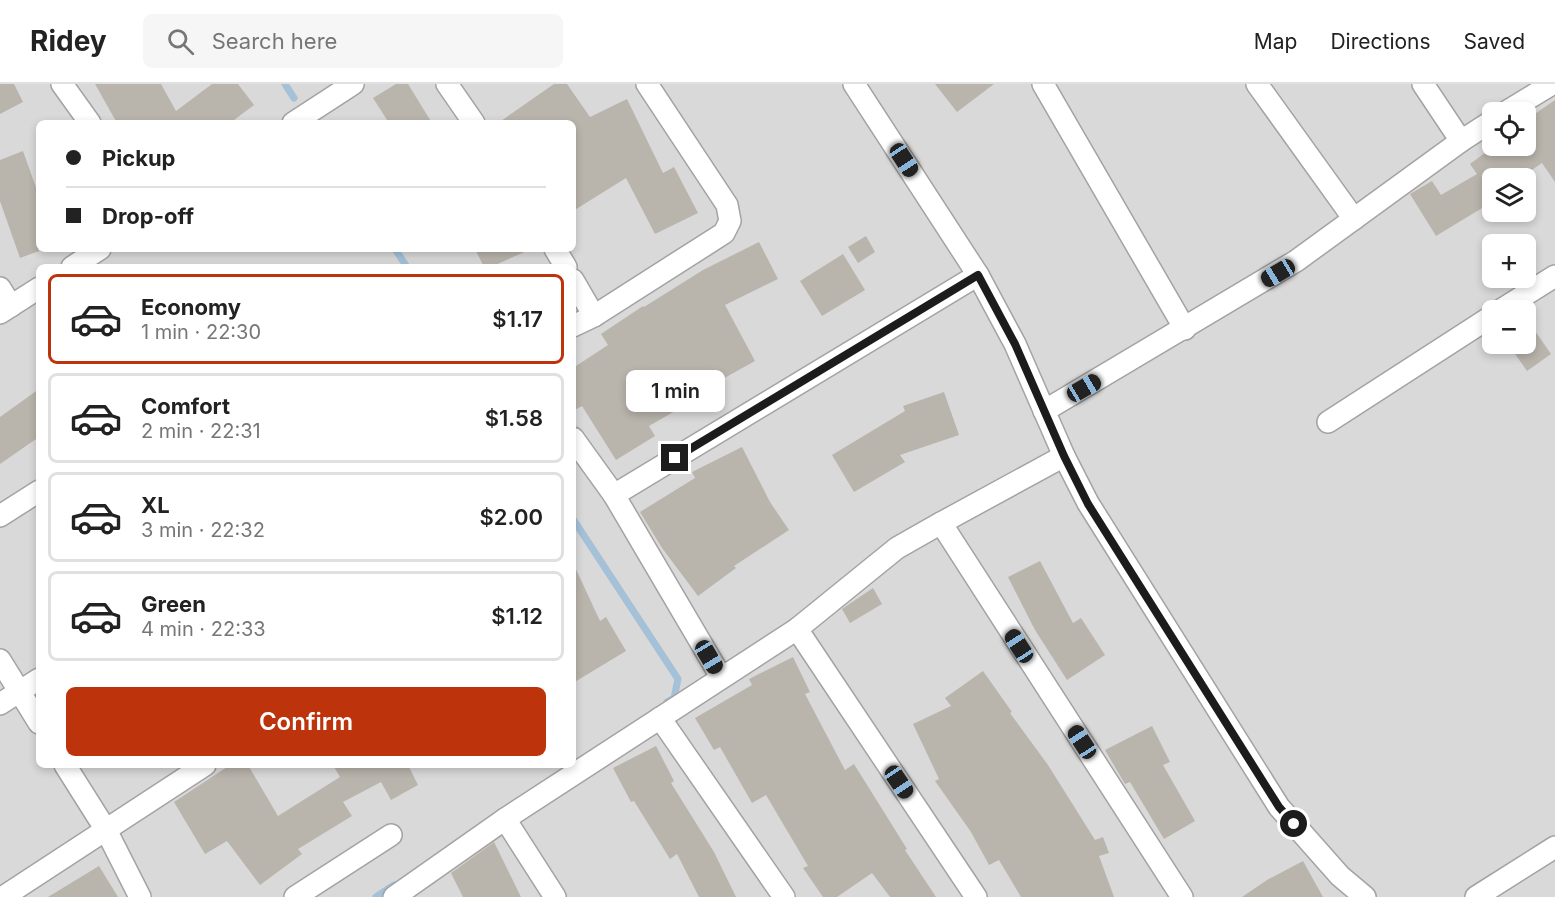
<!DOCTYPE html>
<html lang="en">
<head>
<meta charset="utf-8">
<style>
	:root { --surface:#fff; --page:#f6f6f6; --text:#222; --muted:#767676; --line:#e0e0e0; --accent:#bd330b }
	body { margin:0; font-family:Inter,sans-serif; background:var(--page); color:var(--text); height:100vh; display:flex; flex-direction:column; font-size:22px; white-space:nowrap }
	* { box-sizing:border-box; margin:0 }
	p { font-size:20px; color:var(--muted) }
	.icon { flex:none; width:33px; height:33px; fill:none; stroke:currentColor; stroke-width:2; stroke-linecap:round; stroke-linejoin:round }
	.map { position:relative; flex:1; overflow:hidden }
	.details { position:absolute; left:36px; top:180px; width:540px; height:504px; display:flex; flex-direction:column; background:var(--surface); border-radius:9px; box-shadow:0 3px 9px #0003 }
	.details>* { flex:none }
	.top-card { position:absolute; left:36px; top:36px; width:540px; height:132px; border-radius:9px; box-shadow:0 3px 9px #0003; display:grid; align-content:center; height:132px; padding:0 30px; background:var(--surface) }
	.controls { position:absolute; left:1482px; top:18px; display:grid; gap:12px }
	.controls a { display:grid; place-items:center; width:54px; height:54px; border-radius:9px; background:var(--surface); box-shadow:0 3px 9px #0003; font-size:30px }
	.end { position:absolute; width:27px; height:27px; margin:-14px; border:8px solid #1c1c1c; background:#fff; box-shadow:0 0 0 3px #fff }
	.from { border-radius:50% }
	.bubble { position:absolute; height:42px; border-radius:9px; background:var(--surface); box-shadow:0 3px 9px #0003; font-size:20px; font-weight:600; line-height:42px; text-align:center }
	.car { position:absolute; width:18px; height:36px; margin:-18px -9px; border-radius:8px; box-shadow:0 0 4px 2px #0007; background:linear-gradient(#222 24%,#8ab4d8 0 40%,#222 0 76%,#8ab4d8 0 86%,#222 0) }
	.top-card b { display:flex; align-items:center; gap:21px; height:57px; font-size:22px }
	.top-card b+b { border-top:2px solid var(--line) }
	.top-card i { width:15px; height:15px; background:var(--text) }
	ul { padding:10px 0 0; list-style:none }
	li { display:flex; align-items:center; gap:18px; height:90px; margin:0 12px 9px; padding:0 18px; border:3px solid var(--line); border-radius:9px }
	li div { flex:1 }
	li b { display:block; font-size:22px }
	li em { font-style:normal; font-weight:600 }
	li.on { border-color:var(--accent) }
	li>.icon { width:54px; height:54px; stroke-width:1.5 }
	.button { display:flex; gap:12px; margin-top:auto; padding:12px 30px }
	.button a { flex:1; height:69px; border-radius:9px; background:var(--accent); color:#fff; font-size:24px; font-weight:600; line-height:69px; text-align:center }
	header { display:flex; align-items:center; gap:36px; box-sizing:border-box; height:84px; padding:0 30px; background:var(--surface); border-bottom:2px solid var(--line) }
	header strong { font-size:28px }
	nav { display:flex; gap:33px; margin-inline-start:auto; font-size:21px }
	.search { width:420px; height:54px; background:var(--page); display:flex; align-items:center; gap:15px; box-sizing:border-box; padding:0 21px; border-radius:9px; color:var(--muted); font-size:22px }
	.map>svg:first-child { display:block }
	.residential { fill:#dad9d9; fill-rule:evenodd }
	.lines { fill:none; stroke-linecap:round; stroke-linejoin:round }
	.stream { stroke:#a4c1d8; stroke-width:7 }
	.building { fill:#b9b4ac }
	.minor-casing { stroke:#a3a3a3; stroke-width:24 }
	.minor { stroke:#fff; stroke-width:21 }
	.route { stroke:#1c1c1c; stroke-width:8 }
</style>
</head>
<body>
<header>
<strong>Ridey</strong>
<div class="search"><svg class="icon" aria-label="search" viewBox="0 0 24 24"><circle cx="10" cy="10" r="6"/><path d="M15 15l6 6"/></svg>Search here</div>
<nav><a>Map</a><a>Directions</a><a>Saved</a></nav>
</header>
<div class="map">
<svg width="1555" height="813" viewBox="0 0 1555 813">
	<rect width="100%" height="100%" fill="#edece2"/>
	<path class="residential" d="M0 0H1555V813H0ZM1492 28H1526V62H1492ZM39 39H573V165H39ZM1492 94H1526V128H1492ZM1492 160H1526V194H1492ZM39 183H573V681H39ZM1492 226H1526V260H1492Z"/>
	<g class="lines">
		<g class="stream">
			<path d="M285 0 294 14"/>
			<path d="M395 165 407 183"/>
			<path d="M573 435 678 595 674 614 667 618"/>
			<path d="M376 813 394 801"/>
		</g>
	</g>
	<g class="building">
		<path d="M0 0H14L23 18 0 30Z"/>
		<path d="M95 0H161L176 27 212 0H238L254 21 230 39H117Z"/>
		<path d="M396 0H408L432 39H389L373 14Z"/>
		<path d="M554 0H567L590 33 627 15 663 89 674 83 698 129 655 150 626 94 573 127V39H498Z"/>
		<path d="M935 0H994L957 28Z"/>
		<path d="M1555 16V98L1542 79 1520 94H1492V118L1436 152 1410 110 1432 97 1441 111 1477 90 1470 80 1494 62H1526V36Z"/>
		<path d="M23 67 39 112V167L20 174 0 117V76Z"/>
		<path d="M866 152 875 168 858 179 848 163Z"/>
		<path d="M759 158 778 195 725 221 755 277 701 307 703 311 649 342 655 352 616 376 582 322 573 327V284L608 261 601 250 643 222 644 223 703 186Z"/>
		<path d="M475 165H531L491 183H484Z"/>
		<path d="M843 170 865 206 822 232 800 197Z"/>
		<path d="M1526 234 1551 270 1527 287 1508 260H1526Z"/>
		<path d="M39 305V353L0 380V333Z"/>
		<path d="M944 308 959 351 900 371 905 378 854 408 832 371 905 327 903 322Z"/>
		<path d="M742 363 770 418 789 446 734 482 736 484 698 512 662 464 640 428 695 394 692 388Z"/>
		<path d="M1040 477 1073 539 1081 534 1105 571 1067 596 1035 546 1008 493Z"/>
		<path d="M573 479 600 537 606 533 626 567 573 599Z"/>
		<path d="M873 504 882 520 850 539 842 525Z"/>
		<path d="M793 573 810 608 805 610 845 686 854 680 907 765 905 766 936 813H890L872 789 837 813H823L803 784 808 782 766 711 752 719 720 663 714 666 695 634 752 601 749 595Z"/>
		<path d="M983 587 1012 628 1010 629 1048 681 1095 756 1103 753 1109 769 1099 772 1114 813H1021L999 776 989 781 971 748 935 697 939 695 913 640 951 622 945 614Z"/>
		<path d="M1152 642 1170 678 1163 681 1195 737 1164 755 1130 698 1125 700 1105 666Z"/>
		<path d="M656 662 674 697 671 699 714 768 736 813H699L677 770 670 775 634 717 631 718 613 684Z"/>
		<path d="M230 681H248L278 732 340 693 333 681H413L409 683 418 701 391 716 381 698 343 718 352 732 298 765 302 770 260 801 227 757 205 770 174 718Z"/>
		<path d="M494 758 521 813H463L451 789Z"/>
		<path d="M1303 777 1323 813H1242L1267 796Z"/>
		<path d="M99 782 118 813H48Z"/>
	</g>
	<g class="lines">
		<defs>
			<g id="minor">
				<path d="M62 0 90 39"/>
				<path d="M447 0 474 39"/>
				<path d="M854 0 978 191 1015 260 1064 372"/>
				<path d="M1043 0 1185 245"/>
				<path d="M1257 0 1354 135"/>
				<path d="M1423 0 1461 57"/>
				<path d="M1506 28 1552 0"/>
				<path d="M293 39 353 0"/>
				<path d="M555 165 566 183"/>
				<path d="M72 183 100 165"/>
				<path d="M573 196 594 232"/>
				<path d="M0 204 11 222"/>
				<path d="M1501 226 1555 192"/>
				<path d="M0 229 39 204"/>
				<path d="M573 242 594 232 724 149 730 137 727 121 647 0"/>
				<path d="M1044 327 1296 177 1461 57 1492 37"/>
				<path d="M1328 338 1492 232"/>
				<path d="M573 354 614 411 721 593"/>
				<path d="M614 411 978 191"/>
				<path d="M0 432 39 407"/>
				<path d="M941 439 1064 372 1088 419 1279 723 1340 792 1365 813"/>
				<path d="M797 545 976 813"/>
				<path d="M0 576 39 639"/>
				<path d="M0 620 39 595"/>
				<path d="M660 634 784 813"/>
				<path d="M65 681 106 746 140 813"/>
				<path d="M505 735 555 813"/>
				<path d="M3 813 205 681"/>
				<path d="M295 813 391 751"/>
				<path d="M394 813 505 735 797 545 897 464 941 439 1182 813"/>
				<path d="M1476 813 1555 763"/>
			</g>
		</defs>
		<use href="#minor" class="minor-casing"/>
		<use href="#minor" class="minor"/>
	</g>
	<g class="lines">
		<path class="route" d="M675 374 978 191 1015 260 1064 372 1088 420 1279 723 1294 740"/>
	</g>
</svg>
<div class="controls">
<a><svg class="icon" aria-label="locate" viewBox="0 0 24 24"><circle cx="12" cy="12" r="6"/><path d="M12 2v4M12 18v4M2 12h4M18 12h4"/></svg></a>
<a><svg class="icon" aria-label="layers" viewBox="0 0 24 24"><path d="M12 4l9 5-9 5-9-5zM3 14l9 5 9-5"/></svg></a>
<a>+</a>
<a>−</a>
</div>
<i class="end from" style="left:1294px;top:740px"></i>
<i class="end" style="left:675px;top:374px"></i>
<div class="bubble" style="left:626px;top:286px;width:99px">1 min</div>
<i class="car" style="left:904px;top:76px;rotate:147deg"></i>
<i class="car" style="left:1278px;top:189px;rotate:239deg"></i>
<i class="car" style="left:1084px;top:304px;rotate:60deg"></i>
<i class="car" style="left:1019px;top:562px;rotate:327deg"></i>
<i class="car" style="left:709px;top:573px;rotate:149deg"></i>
<i class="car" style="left:1082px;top:658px;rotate:327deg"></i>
<i class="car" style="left:899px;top:698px;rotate:146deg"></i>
<div class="top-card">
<b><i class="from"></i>Pickup</b>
<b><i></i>Drop-off</b>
</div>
<section class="details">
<ul>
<li class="on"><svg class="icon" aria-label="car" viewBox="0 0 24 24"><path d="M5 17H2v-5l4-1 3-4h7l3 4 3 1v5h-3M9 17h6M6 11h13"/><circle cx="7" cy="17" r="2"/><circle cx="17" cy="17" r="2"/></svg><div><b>Economy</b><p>1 min · 22:30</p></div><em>$1.17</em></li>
<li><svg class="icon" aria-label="car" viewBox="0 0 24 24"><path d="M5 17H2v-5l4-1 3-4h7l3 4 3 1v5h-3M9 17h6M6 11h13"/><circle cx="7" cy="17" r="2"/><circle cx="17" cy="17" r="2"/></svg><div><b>Comfort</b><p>2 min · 22:31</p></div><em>$1.58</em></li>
<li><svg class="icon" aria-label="car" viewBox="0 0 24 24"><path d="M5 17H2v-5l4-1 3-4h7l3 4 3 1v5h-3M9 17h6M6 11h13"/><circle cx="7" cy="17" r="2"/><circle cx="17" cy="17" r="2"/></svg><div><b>XL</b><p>3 min · 22:32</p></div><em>$2.00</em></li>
<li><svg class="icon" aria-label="car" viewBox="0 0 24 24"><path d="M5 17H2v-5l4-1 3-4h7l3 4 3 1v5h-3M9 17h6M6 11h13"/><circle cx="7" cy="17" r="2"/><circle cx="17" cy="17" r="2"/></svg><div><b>Green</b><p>4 min · 22:33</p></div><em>$1.12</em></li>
</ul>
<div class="button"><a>Confirm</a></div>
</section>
</div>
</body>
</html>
